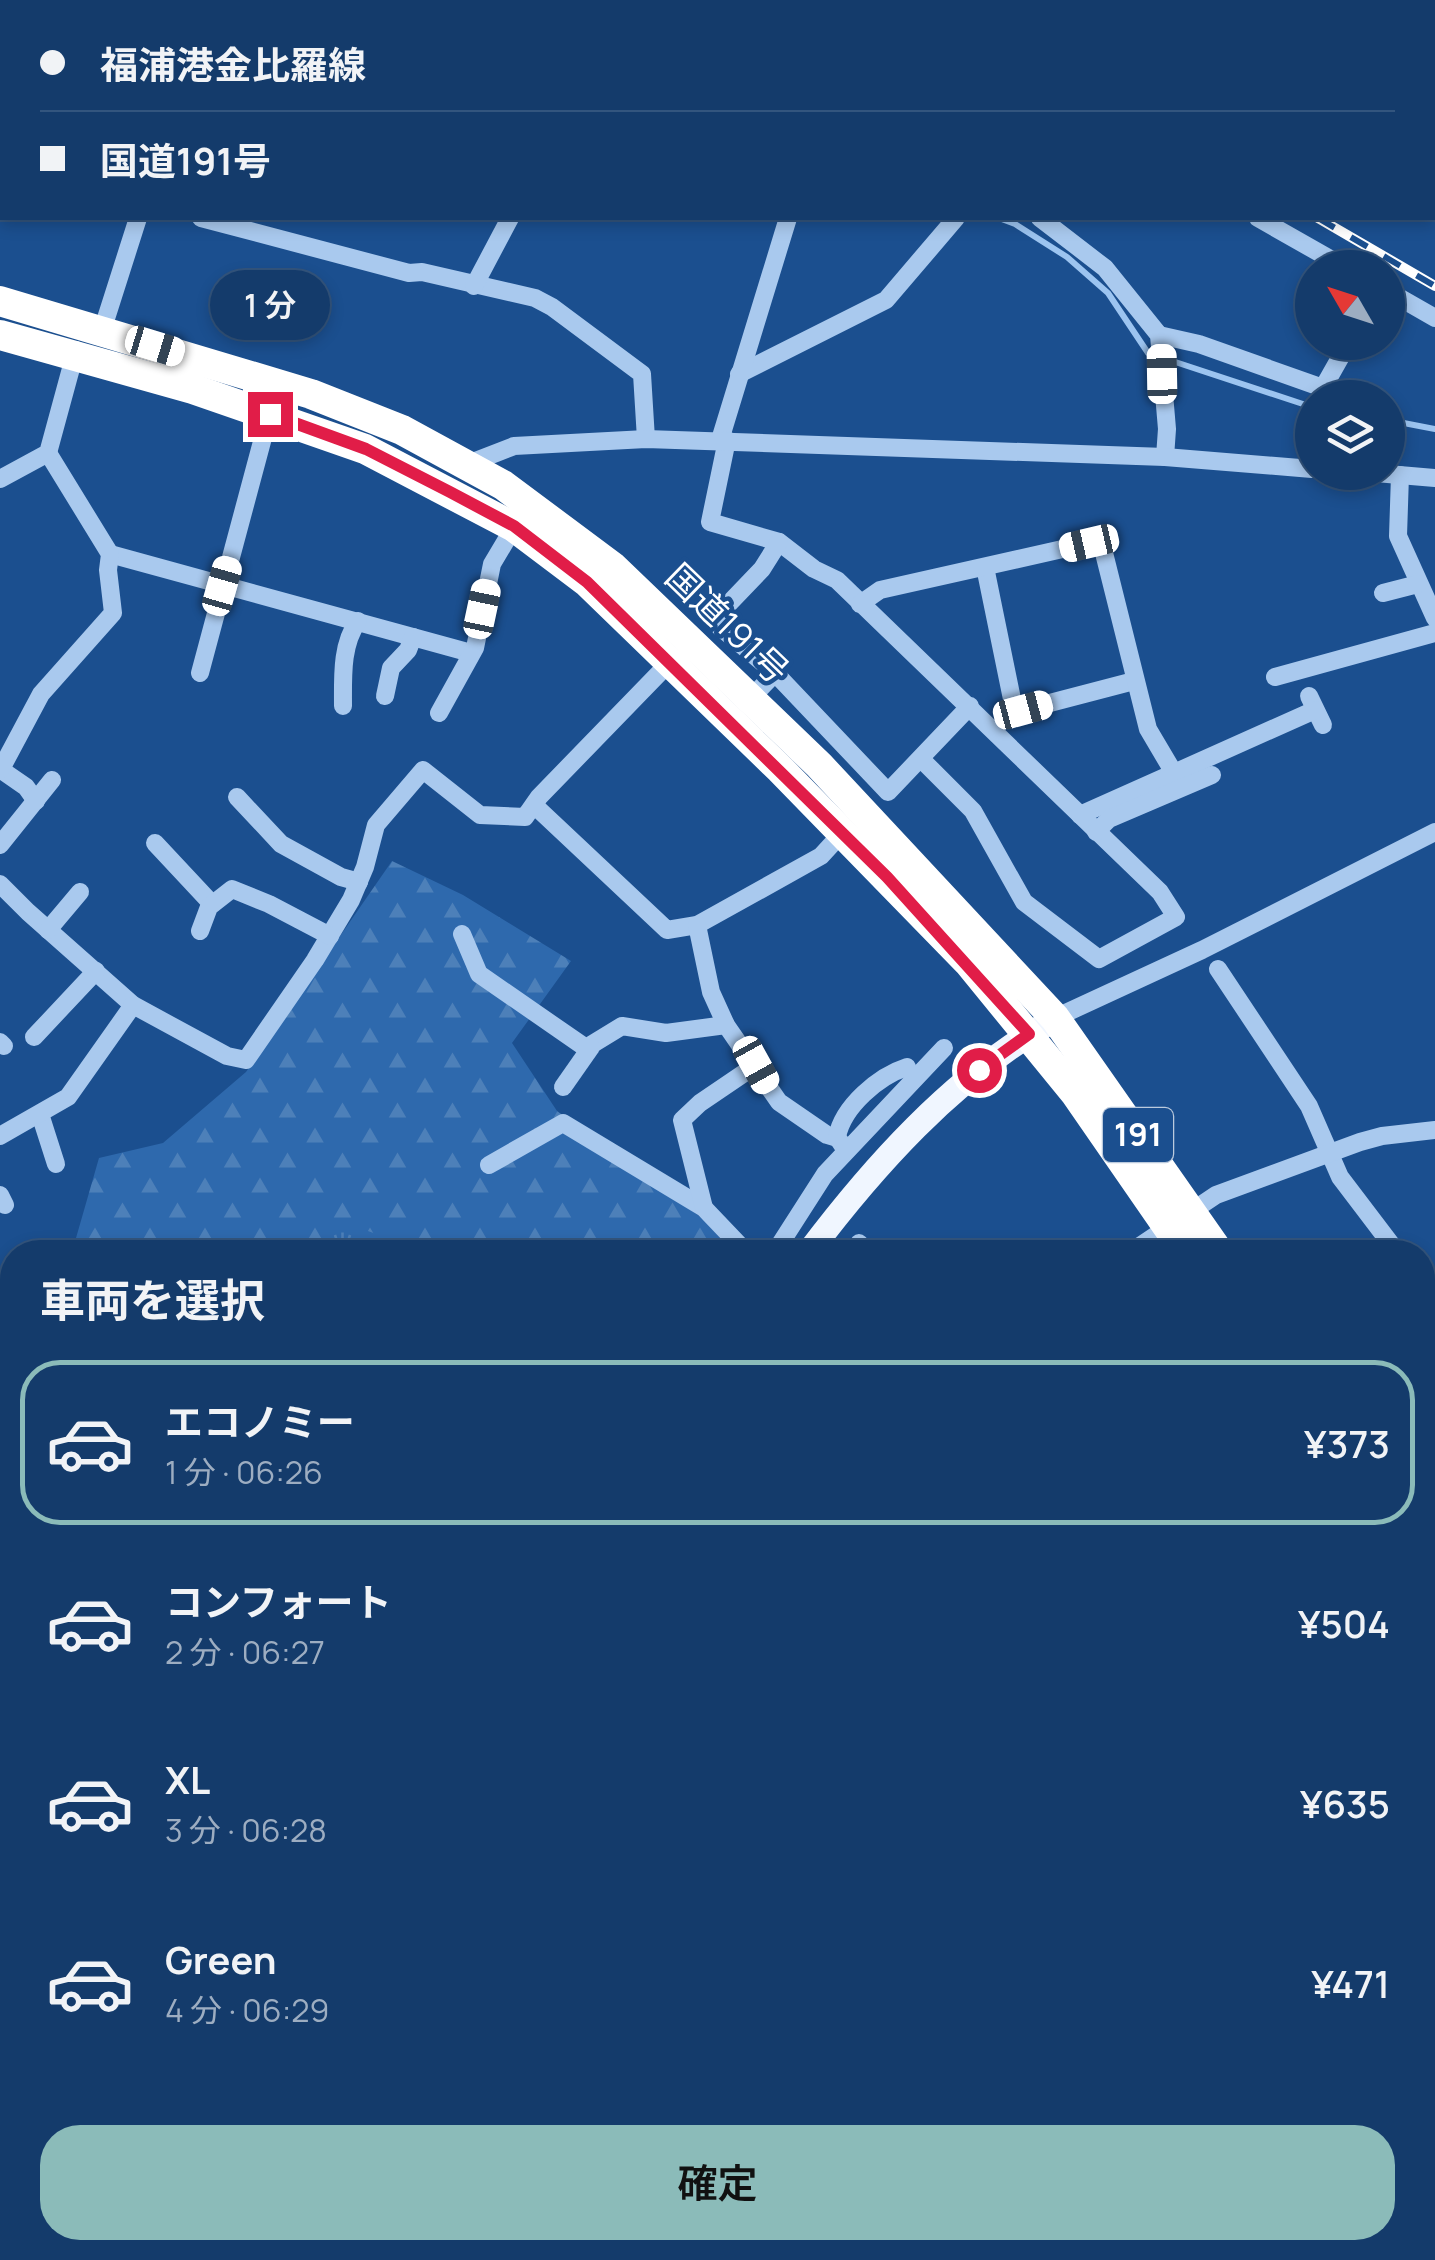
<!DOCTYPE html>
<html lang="ja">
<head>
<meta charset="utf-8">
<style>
	:root { --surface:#143b6b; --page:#1d4271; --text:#f1f3f6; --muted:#9dadc1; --line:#33557e; --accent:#8bbbb9 }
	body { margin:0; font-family:Manrope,"Noto Sans JP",sans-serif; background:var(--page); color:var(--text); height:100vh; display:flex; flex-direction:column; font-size:38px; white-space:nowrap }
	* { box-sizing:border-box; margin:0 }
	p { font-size:32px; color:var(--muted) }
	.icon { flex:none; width:55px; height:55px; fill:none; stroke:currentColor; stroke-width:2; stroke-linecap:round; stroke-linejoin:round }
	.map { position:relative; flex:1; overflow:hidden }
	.sheet { position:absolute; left:0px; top:1240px; width:1435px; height:1020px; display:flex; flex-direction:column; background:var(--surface); border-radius:40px 40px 0 0; box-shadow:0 5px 15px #0003,0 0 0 2px var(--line) }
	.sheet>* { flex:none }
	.hud { position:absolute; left:0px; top:0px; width:1435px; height:220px; box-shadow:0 5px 15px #0003,0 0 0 2px var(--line); display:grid; align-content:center; height:220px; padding:0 40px; background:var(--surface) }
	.needle { width:65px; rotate:309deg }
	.fabs { position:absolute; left:1295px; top:250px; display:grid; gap:20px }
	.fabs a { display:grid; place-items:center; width:110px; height:110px; border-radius:50%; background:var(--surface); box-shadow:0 5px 15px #0003,0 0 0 2px var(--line); font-size:50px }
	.end { position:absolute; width:45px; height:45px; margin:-22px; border:12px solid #e11d48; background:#fff; box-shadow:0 0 0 5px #fff }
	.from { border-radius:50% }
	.bubble { position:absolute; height:70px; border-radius:35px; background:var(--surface); box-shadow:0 5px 15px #0003,0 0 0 2px var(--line); font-size:32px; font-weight:600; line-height:70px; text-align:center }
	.car { position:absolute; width:30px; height:60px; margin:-30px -15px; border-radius:12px; box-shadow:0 0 8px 2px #0007; background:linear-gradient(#fff 24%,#345 0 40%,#fff 0 76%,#345 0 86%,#fff 0) }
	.hud b { display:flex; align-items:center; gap:35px; height:95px; font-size:38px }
	.hud b+b { border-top:2px solid var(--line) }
	.hud i { width:25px; height:25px; background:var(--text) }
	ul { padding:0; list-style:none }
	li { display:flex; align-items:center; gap:30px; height:165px; margin:0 20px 15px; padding:0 20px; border:5px solid transparent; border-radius:40px }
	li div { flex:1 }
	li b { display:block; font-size:38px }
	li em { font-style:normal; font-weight:600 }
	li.selected { border-color:var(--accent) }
	li>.icon { width:90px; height:90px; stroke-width:1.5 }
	h2 { padding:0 40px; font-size:45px; line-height:120px }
	.cta { display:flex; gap:20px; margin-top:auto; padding:20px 40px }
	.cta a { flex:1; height:115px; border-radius:40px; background:var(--accent); color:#111; font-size:40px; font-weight:600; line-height:115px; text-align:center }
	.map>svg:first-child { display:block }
	.forest { fill:url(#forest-firs) }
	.park { fill:url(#park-tufts) }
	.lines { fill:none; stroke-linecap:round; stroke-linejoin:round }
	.stream { stroke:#9cc4f0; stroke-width:6 }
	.major-tunnel { stroke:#3d69a0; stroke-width:25; stroke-dasharray:25 12; stroke-linecap:butt }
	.minor { stroke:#a9c9ee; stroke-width:18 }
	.major { stroke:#f0f6ff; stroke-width:25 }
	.highway { stroke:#fff; stroke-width:30 }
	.rail-casing { stroke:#fff; stroke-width:10 }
	.rail { stroke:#1b4f8f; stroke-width:6; stroke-dasharray:19; stroke-linecap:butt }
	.route { stroke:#e11d48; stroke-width:12 }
	.labels { text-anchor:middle; stroke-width:9; stroke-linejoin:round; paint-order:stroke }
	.shield { fill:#1b4f8f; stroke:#bbcadd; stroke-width:2.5 }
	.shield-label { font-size:32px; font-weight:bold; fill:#fff }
	.street-label { font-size:35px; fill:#fff; stroke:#1b4f8f }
</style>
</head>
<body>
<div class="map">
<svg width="1435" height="2260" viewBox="0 0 1435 2260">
	<defs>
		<pattern id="forest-firs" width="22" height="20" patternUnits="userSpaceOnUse" patternTransform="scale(2.5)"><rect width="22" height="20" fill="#2e69ad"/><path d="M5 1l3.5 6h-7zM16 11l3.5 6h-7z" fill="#4d80b9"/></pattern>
		<pattern id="park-tufts" width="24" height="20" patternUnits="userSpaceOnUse" patternTransform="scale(2.5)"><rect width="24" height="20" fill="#2e69ad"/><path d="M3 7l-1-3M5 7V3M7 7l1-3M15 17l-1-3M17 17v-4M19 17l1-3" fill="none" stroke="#4d80b9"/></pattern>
	</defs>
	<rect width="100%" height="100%" fill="#1b4f8f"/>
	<g class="forest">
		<path d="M392 861 463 895 571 961 512 1043 557 1111 703 1219 733 1252H72L99 1158 163 1143 246 1072Z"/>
		<path d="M12 1297V2248H583L585 2260H0V1307Z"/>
	</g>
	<g class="park">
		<path d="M343 1222 379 1235 405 1252H306Z"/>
		<path d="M12 1498V1829L0 1816V1509Z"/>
		<path d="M366 2248H468C433 2256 401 2260 366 2248Z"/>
	</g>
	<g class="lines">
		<g class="stream">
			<path d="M180 0 186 2"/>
			<path d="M999 218 1015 224 1067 257 1108 293 1148 353 1312 407"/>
			<path d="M1388 420 1435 429"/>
		</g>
		<path class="major-tunnel" d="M701 2248 702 2260"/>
		<g class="minor">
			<path d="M556 0 562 2"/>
			<path d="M890 0 894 2"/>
			<path d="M1425 0 1429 2"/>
			<path d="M106 2 108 0"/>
			<path d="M609 2 620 0"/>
			<path d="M831 2 833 0"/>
			<path d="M0 161H2"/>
			<path d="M201 218 409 273 422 272 535 298 552 307 642 374 646 439"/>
			<path d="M1040 218 1105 268 1159 335 1167 429 1165 457"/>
			<path d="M1258 218 1346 268"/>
			<path d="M474 286 510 218"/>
			<path d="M1388 291 1435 318"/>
			<path d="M102 331 138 218"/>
			<path d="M1159 335 1199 344 1323 388 1349 342"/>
			<path d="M739 374 886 300 956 218"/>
			<path d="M720 440 788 218"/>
			<path d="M727 440 710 522 779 542 814 569 837 580 1160 892 1176 917 1099 959 1024 902 973 811 922 760"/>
			<path d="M465 469 468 464 514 446 646 439 1165 457 1312 469"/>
			<path d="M1364 472 1435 478"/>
			<path d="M1400 475 1398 536 1435 618"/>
			<path d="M0 479 48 453 76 350"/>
			<path d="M110 554 471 653"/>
			<path d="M985 567 1013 704 1023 710 1134 681"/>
			<path d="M1383 593 1418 584"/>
			<path d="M860 604 880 590 1089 543 1102 545 1148 729 1174 773"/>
			<path d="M200 673 271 408"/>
			<path d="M775 673 888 792 970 706"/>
			<path d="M1275 677 1435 633"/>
			<path d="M385 696 391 668 408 650 413 637"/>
			<path d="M1309 696 1323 725"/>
			<path d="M751 698 775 673 719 626 716 617 762 569 779 542"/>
			<path d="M343 706C343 677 341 645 358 621"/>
			<path d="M439 713 475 648 492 564 514 527"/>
			<path d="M0 769 26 787 36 801"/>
			<path d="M1 769 41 694 113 613 108 570 110 554 48 453"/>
			<path d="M237 797 281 844 341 877 359 882"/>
			<path d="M534 805 667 930 697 925 821 856 843 832"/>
			<path d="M1080 815 1315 710"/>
			<path d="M1096 832 1109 819 1212 775"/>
			<path d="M155 843 212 904"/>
			<path d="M0 845 52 780"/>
			<path d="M0 884 28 912 133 1005 227 1056 246 1060 315 960 351 900 365 867 376 825 423 770 480 815 525 817 539 797 670 662"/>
			<path d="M697 925 711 992 726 1025 779 1102 827 1135 837 1138"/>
			<path d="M48 930 80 892"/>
			<path d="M200 931 209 907 232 889 269 904 330 936"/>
			<path d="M462 934 479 974 586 1048 622 1026 666 1033 726 1025"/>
			<path d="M1218 969 1309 1106 1340 1177 1397 1252"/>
			<path d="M1055 1018 1202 950 1435 832"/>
			<path d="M34 1037 96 971"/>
			<path d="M0 1042 4 1046"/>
			<path d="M563 1087 591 1047"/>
			<path d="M40 1114 56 1164"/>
			<path d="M0 1136 68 1097 133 1005"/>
			<path d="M843 1146 837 1137C843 1106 879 1076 907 1067"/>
			<path d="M489 1165 563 1123 704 1208 746 1252"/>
			<path d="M0 1195 5 1205"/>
			<path d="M704 1208 682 1120 700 1103 756 1065"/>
			<path d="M859 1243 868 1252"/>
			<path d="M775 1252 825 1174 944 1048"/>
			<path d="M1131 1252 1216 1195 1360 1142 1382 1136 1435 1130"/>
			<path d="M1422 1287 1435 1304"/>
			<path d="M1422 1514 1435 1529"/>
			<path d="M1422 1872 1435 1870"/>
			<path d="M1422 1946 1435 1943"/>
			<path d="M966 2248 978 2260"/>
			<path d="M1201 2248 1219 2260"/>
			<path d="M894 2260 899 2248"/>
			<path d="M1129 2260 1134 2248"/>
		</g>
		<path class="major" d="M809 1252C873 1167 951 1080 1045 1025"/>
		<g class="highway">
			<path d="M0 301 311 394 402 430 503 485 613 567 819 765 1055 1018 1219 1252"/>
			<path d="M0 335 193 389 365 449 514 527 587 582 780 769 969 963 1075 1093 1185 1252"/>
			<path d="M1422 1572 1435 1589"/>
			<path d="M1422 1609 1435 1628"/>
		</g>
		<defs>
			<g id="rail">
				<path d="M949 0 953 2"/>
				<path d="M1158 0 1162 2"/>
				<path d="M1432 164 1435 166"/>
				<path d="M1318 218 1435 286"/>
			</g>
		</defs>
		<use href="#rail" class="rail-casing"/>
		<use href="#rail" class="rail"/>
	</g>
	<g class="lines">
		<path class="route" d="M270 414 366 449 450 492 514 526 587 582 887 877 1029 1034 979 1070"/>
	</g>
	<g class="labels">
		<rect class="shield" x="1103" y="1108" width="70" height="54" rx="8"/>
		<g class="shield-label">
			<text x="1138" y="1146">191</text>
		</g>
		<g class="street-label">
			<text transform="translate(727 624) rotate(44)" y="12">国道191号</text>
		</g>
	</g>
</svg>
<div class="fabs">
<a><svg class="needle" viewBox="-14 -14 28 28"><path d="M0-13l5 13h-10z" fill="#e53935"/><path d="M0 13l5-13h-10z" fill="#9dadc1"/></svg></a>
<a><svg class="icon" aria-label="layers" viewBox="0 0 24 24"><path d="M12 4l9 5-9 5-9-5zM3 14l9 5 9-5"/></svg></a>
</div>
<i class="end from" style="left:979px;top:1070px"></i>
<i class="end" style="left:270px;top:414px"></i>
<div class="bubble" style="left:210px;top:270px;width:120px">1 分</div>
<i class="car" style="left:155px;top:346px;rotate:107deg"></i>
<i class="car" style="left:1162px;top:374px;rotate:359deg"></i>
<i class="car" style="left:1089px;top:543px;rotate:257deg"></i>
<i class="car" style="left:222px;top:586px;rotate:16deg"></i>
<i class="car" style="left:482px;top:609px;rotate:12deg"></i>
<i class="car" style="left:1023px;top:710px;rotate:75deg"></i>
<i class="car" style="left:756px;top:1065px;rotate:151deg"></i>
<div class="hud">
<b><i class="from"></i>福浦港金比羅線</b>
<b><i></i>国道191号</b>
</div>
<section class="sheet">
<h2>車両を選択</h2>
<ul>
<li class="selected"><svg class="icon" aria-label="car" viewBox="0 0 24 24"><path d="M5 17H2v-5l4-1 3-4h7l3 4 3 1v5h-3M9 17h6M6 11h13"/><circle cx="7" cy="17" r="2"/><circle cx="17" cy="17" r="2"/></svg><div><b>エコノミー</b><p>1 分 · 06:26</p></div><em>¥373</em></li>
<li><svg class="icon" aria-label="car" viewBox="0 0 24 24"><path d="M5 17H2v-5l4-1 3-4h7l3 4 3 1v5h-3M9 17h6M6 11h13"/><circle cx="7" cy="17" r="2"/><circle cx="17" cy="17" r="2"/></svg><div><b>コンフォート</b><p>2 分 · 06:27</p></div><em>¥504</em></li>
<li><svg class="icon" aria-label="car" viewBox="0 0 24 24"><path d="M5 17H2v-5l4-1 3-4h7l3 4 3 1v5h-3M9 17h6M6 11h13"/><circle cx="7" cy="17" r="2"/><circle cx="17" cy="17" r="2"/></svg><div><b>XL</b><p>3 分 · 06:28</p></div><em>¥635</em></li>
<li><svg class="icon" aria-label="car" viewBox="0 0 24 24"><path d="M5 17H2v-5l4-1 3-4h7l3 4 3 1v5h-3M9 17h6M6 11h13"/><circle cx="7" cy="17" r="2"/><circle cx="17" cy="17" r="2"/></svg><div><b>Green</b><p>4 分 · 06:29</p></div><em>¥471</em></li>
</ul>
<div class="cta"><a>確定</a></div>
</section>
</div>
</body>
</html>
